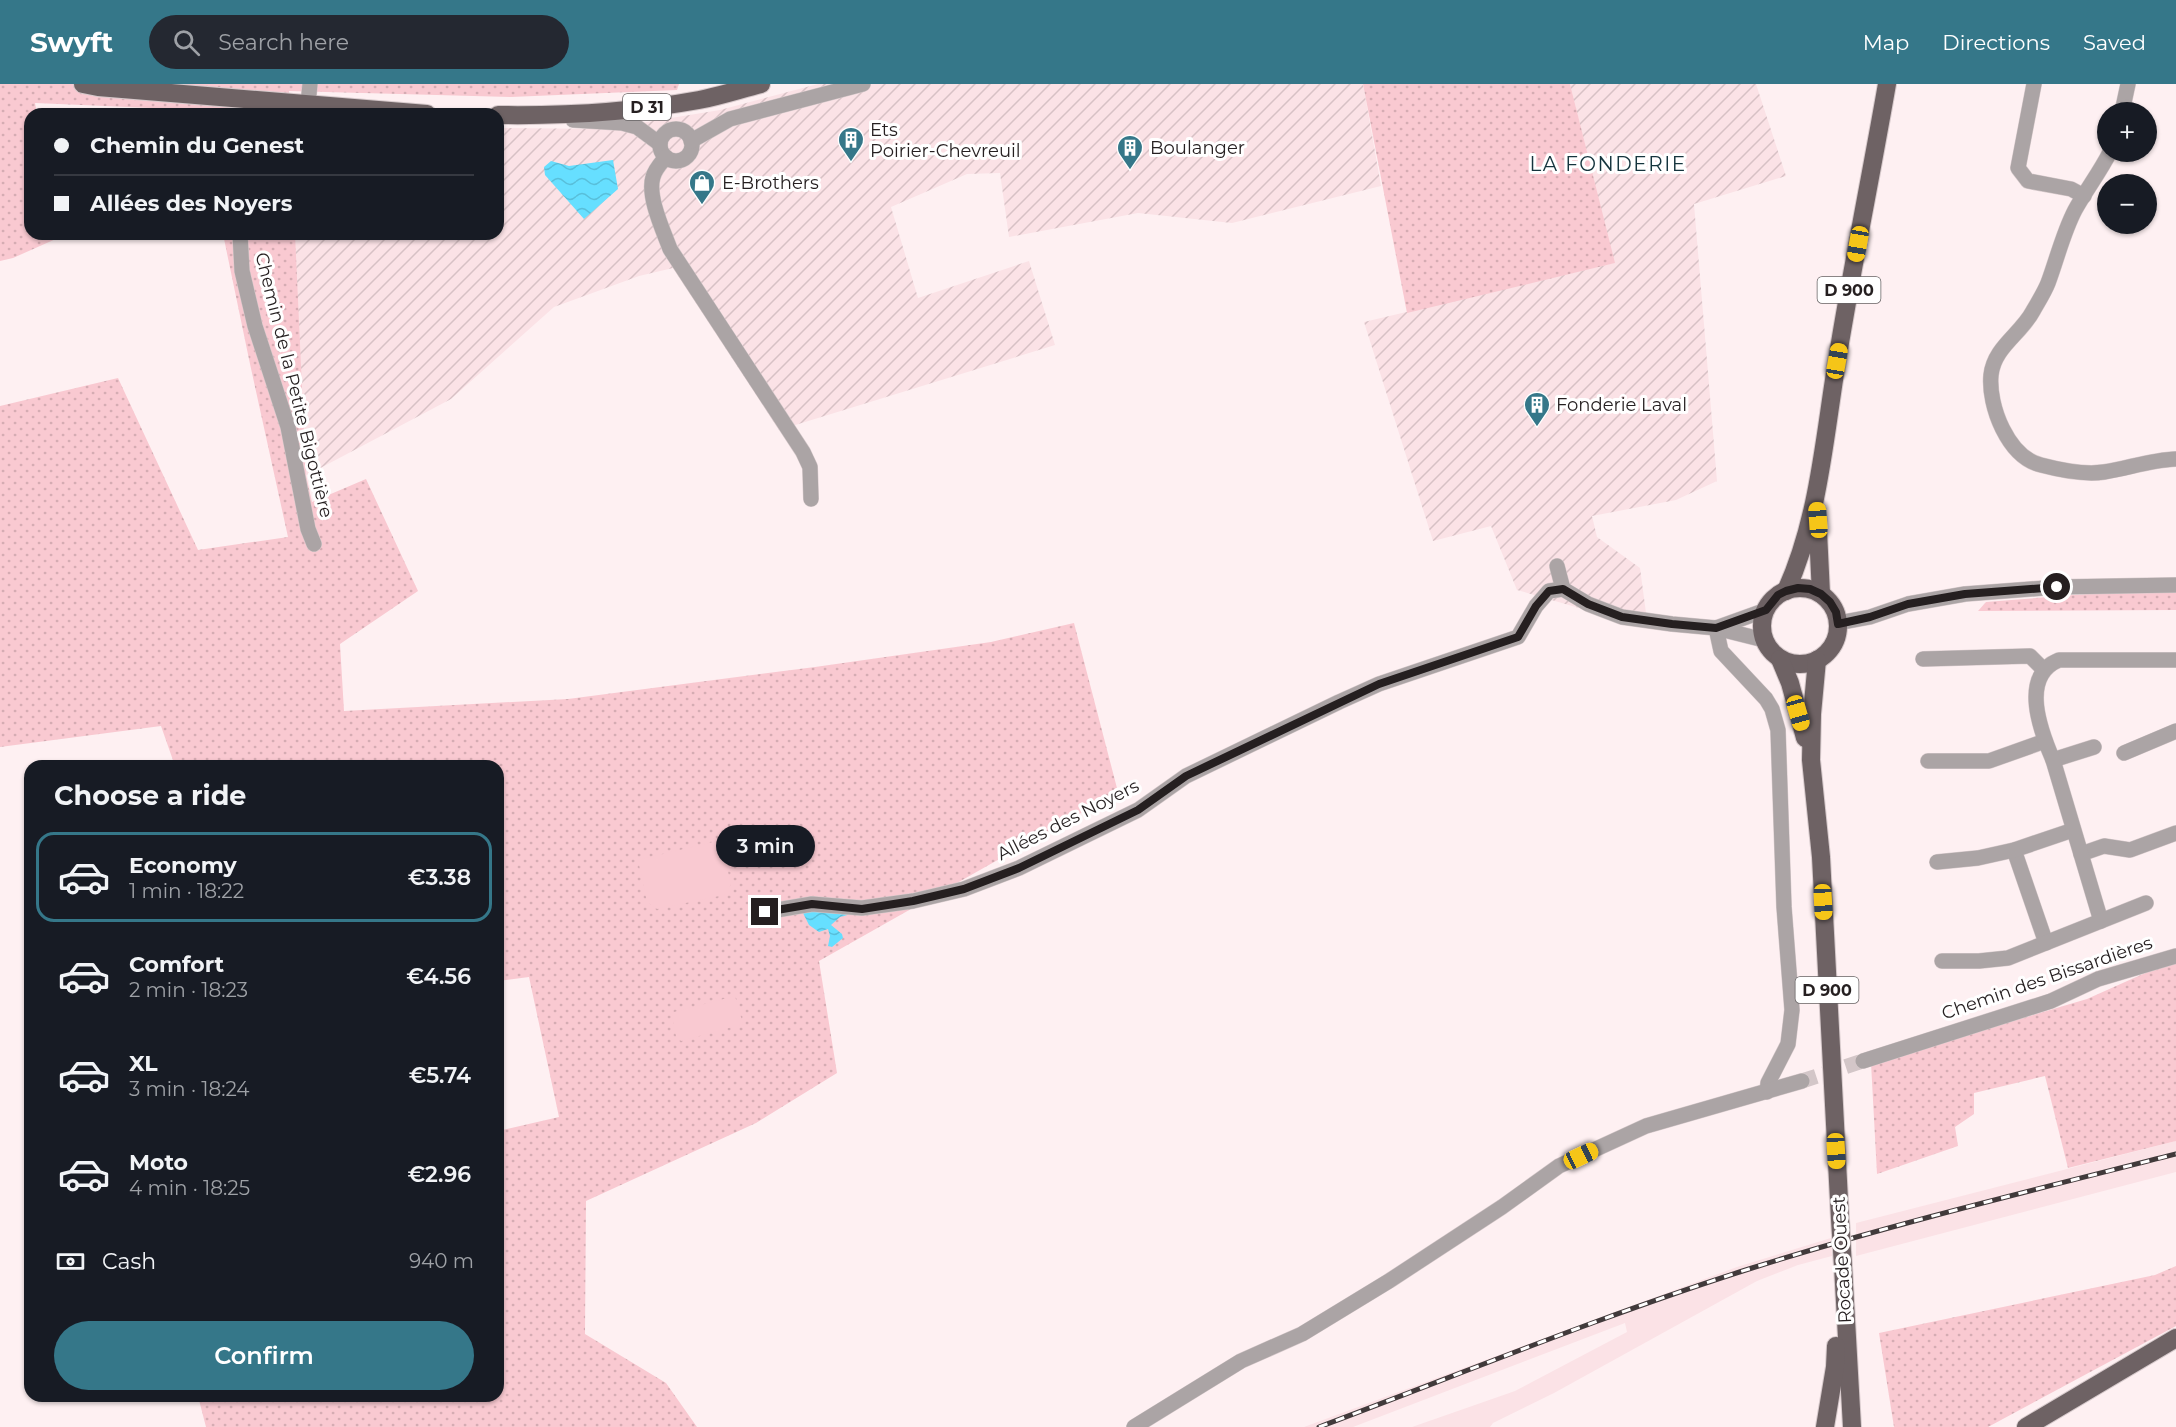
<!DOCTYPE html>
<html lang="en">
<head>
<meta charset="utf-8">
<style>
	:root { --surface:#171b24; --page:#242831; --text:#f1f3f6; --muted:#9ea1a6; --line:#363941; --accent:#357789 }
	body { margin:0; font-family:Montserrat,sans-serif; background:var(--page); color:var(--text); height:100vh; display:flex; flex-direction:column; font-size:22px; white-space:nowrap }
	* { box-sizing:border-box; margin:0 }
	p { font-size:20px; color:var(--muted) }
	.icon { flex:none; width:33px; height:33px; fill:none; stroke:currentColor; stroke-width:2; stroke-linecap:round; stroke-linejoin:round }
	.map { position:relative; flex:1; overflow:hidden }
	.drawer { position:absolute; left:24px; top:676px; width:480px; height:642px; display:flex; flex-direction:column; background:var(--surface); border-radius:18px; box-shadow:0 2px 4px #0004 }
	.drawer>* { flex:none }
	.banner { position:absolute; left:24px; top:24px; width:480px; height:132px; border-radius:18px; box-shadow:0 2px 4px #0004; display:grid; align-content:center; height:132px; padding:0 30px; background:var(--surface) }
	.controls { position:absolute; left:2097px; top:18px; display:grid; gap:12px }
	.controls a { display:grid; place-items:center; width:60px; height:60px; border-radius:50%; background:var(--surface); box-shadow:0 2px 4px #0004; font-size:30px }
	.end { position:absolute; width:27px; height:27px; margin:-14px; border:8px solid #251f20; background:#fff; box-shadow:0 0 0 3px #fff }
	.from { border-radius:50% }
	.bubble { position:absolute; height:42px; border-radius:21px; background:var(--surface); box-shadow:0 2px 4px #0004; font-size:20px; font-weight:600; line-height:42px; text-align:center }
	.car { position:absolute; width:18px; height:36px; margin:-18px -9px; border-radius:8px; box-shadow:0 0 4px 2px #0007; background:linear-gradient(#f5c518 24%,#345 0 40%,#f5c518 0 76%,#345 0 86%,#f5c518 0) }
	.banner b { display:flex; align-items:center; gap:21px; height:57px; font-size:22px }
	.banner b+b { border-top:2px solid var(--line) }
	.banner i { width:15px; height:15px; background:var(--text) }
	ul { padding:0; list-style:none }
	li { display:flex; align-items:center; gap:18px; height:90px; margin:0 12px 9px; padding:0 18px; border:3px solid transparent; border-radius:18px }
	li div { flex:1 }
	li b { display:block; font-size:22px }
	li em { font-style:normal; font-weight:600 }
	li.on { border-color:var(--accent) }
	li>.icon { width:54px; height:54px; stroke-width:1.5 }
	h2 { padding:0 30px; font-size:27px; line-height:72px }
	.pay { display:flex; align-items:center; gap:15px; height:66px; padding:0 30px; font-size:22px }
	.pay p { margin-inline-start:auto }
	.button { display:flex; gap:12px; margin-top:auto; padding:12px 30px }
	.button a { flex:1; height:69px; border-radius:36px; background:var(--accent); color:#fff; font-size:24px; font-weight:600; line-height:69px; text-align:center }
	header { display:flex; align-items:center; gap:36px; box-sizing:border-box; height:84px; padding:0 30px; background:var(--accent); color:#fff }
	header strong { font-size:28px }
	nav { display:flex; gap:33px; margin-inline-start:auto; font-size:21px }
	.search { width:420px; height:54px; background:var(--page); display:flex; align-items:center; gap:15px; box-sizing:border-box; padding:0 21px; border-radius:33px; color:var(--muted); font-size:22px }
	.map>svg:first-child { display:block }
	.built { fill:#fbe2e6 }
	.industrial { fill:url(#industrial-furrows) }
	.grass { fill:url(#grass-dots) }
	.pitch { fill:#f9c9d1 }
	.water { fill:url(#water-waves) }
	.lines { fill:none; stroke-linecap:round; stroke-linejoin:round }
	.minor-tunnel { stroke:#d3c6c8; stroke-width:15; stroke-dasharray:15 8; stroke-linecap:butt }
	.minor-casing { stroke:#d7cacc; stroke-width:16 }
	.major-casing { stroke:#d7cacc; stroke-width:20 }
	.minor { stroke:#aba4a5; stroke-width:15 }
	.major { stroke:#6e6264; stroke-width:18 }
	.rail-casing { stroke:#413a3b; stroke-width:5 }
	.rail { stroke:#fff; stroke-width:3; stroke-dasharray:9; stroke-linecap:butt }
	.major-bridge-casing { stroke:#d7cacc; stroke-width:20; stroke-linecap:butt }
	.major-bridge { stroke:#6e6264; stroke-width:18 }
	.route { stroke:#251f20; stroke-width:8 }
	.labels { text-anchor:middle; stroke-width:6; stroke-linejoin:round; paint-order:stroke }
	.shield { fill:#fff; stroke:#666263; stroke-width:1.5 }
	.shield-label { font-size:16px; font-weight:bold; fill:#251f20 }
	.poi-label { font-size:18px; fill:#251f20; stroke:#fff; text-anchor:start }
	.street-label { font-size:18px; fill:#251f20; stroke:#fff }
	.neighbourhood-label { font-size:20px; letter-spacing:1.5px; fill:#15343d; stroke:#fff }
</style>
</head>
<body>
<header>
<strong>Swyft</strong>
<div class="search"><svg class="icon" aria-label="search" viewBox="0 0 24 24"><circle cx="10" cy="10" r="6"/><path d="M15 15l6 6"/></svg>Search here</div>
<nav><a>Map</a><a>Directions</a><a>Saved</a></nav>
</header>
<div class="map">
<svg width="2176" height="1343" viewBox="0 0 2176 1343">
	<defs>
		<pattern id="industrial-furrows" width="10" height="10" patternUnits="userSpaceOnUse" patternTransform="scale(1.5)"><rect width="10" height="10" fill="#fbe2e6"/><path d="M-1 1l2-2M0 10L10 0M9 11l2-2" fill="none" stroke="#d7c1c5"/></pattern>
		<pattern id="grass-dots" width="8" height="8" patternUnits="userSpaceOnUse" patternTransform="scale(1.5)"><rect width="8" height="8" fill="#f9c9d1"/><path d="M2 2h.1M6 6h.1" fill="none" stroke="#d5acb3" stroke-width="1.8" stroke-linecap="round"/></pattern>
		<pattern id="water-waves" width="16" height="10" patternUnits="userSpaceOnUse" patternTransform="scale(1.5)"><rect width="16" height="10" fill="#66dfff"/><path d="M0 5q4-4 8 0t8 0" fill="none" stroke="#58bfda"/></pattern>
	</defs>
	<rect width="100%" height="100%" fill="#fef0f2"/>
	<g class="built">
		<path d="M2176 1057V1088L1856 1172V1139Z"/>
		<path d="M1831 1154 1832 1172 1798 1181 1757 1197 1554 1309 1493 1339 1490 1343H1412L1515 1307 1627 1248 1625 1239 1353 1343H1304L1737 1183Z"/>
	</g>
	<g class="industrial">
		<path d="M818 0H1363L1381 102 1232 139 1138 129 1009 153 1000 89 967 90 891 123 918 214 1029 177 1055 261 779 346 673 184 639 192 554 223 451 315 292 399 232 150H498V44L604 45 720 26Z"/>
		<path d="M1570 0H1756L1786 92 1694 120 1717 397 1676 416 1592 432 1597 453 1640 484 1648 544 1517 506 1491 442 1433 457 1364 238 1614 179Z"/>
	</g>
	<g class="grass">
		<path d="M0 0H679L677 6 511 13 289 7 290 30 35 19 37 30H30V150H67L13 174 0 177Z"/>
		<path d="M1363 0H1570L1615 179 1407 229Z"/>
		<path d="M223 150H295L306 391 312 418 366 395 418 507 340 560 344 627 568 615 815 583 991 558 1074 539 1118 708 819 877 837 989 756 1039 586 1117 585 1250 666 1299 697 1343H206L199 1316 209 1313 498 1312V1047L559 1033 529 893 498 897V682H175L161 642 0 663V322L118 294 198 466 288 453 250 280Z"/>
		<path d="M2176 503V526L1978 527 1986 518Z"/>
		<path d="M2176 877V1057L2068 1084 2045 992 1974 1009V1030L1955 1043 1958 1062 1877 1090 1871 979 2087 915 2163 881Z"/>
		<path d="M2176 1182V1242L1988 1343H1894L1879 1249 2155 1191Z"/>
	</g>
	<g class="pitch">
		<path d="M721 756 731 801 724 811 657 825 647 818 638 776Z"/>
		<path d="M735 912 743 940 681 957 676 952 672 931 674 928Z"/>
	</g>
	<g class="water">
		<path d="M613 76 618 105 584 135 545 91 544 83 551 77 569 82Z"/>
		<path d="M801 825 851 830 840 833 831 841 842 850 843 854 832 863 828 862 830 852 828 845 819 848 809 841Z"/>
	</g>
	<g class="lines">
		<path class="minor-tunnel" d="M1802 997 1863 977"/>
		<defs>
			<g id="minor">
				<path d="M2034 0 2018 84 2028 97 2071 105 2084 112"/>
				<path d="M2122 28 2128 0"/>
				<path d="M300 30 308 20 310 0"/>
				<path d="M573 36 622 39 637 43 660 60"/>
				<circle cx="676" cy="61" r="16"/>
				<path d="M691 57 730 35 863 0"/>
				<path d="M2110 68C2100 88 2086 106 2075 126 2063 149 2057 175 2048 199 2044 209 2038 218 2033 227 2021 250 1994 263 1991 291 1988 322 2008 373 2041 381 2060 386 2085 391 2104 388 2129 384 2151 376 2176 375"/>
				<path d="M666 73C661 79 655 85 653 93 647 112 663 146 670 165L803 368 810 383 811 415"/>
				<path d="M240 150 242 187 255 242 288 343 308 445 314 460"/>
				<path d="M1557 482 1563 505"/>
				<path d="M1838 539 1870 533 1908 520 1965 510 2057 503 2176 501"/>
				<path d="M1716 544 1721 567 1766 615 1772 625 1778 646 1784 823 1792 926 1788 960 1768 999 1767 1008"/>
				<path d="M1716 544 1766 526"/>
				<path d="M1923 575 2030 572 2044 586"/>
				<path d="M2124 669 2176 647"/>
				<path d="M2053 676 2094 663"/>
				<path d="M1928 677H1989L2045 657"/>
				<path d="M2014 766 2046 859"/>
				<path d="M2081 770 2104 762 2130 766 2176 749"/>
				<path d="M1937 778 1978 774 2014 766 2073 746"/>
				<path d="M765 828 812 820 862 824 913 817 964 805 1019 784 1138 726 1186 692 1339 618 1379 600 1518 553 1536 522 1549 507 1563 505 1588 520 1622 533 1672 540 1716 544 1764 556"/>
				<path d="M2101 837 2053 676C2041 648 2019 592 2059 576H2176"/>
				<path d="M1942 877H1979L2008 874 2146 819"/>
				<path d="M1863 977 2051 917 2098 895 2176 872"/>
				<path d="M1134 1343 1241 1277 1302 1250 1389 1197 1502 1123 1559 1082 1646 1042 1802 997"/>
			</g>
			<g id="major">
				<path d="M83 0 98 3 427 30"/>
				<path d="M498 31C565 32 633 28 699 16 720 12 741 5 761 0"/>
				<path d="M1817 427 1821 510"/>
				<circle cx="1800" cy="542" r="38"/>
				<path d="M1786 507C1819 434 1824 355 1837 277 1852 184 1871 92 1887 0"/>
				<path d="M1780 575 1790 599 1805 654"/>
				<path d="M1817 576 1812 630 1811 676 1821 773 1840 1135"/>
				<path d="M1843 1182 1852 1343"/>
				<path d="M1825 1343 1835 1283 1836 1262"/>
				<path d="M2026 1343 2176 1254"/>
			</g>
		</defs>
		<use href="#minor" class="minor-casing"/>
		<use href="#major" class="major-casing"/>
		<use href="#minor" class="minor"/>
		<use href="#major" class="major"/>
		<defs>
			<path id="rail" d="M1319 1343C1463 1289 1606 1230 1752 1184 1892 1140 2034 1106 2176 1070"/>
		</defs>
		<use href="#rail" class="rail-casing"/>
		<use href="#rail" class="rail"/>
		<defs>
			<path id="major-bridge" d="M1840 1135 1843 1182"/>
		</defs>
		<use href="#major-bridge" class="major-bridge-casing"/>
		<use href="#major-bridge" class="major-bridge"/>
	</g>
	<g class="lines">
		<path class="route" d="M765 828 812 820 862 825 913 817 964 805 1019 784 1099 745 1138 726 1186 692 1379 600 1518 553 1536 522 1549 507 1563 505 1588 520 1622 533 1672 540 1716 544 1766 526 1778 511 1786 507 1798 504 1810 505 1821 510 1830 518 1836 528 1838 540 1870 533 1908 520 1965 510 2057 503"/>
	</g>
	<defs>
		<symbol id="building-pin" viewBox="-11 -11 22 30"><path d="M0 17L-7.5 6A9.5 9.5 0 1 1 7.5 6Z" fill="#357789" stroke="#fff"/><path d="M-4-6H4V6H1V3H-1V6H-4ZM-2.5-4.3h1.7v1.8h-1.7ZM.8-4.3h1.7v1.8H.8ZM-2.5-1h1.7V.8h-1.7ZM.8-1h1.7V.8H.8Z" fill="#fff"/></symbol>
		<symbol id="shop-pin" viewBox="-11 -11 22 30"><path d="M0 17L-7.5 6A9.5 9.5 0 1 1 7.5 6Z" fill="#357789" stroke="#fff"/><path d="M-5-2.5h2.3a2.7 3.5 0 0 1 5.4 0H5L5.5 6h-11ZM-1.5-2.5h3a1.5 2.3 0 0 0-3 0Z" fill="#fff"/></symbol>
	</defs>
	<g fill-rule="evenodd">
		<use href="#building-pin" x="836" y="41" width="30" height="40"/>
		<use href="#building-pin" x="1115" y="49" width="30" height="40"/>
		<use href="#shop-pin" x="687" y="84" width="30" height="40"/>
		<use href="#building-pin" x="1522" y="306" width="30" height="40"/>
	</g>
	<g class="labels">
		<g class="shield">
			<rect x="623" y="10" width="48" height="26" rx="4.5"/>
			<rect x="1817.5" y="193" width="63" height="26" rx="4.5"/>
			<rect x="1795.5" y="893" width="63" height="26" rx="4.5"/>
		</g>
		<g class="shield-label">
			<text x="647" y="29">D 31</text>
			<text x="1849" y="212">D 900</text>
			<text x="1827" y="912">D 900</text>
		</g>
		<g class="poi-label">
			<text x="870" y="52">Ets<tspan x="870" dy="21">Poirier-Chevreuil</tspan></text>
			<text x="1150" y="70">Boulanger</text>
			<text x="722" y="105">E-Brothers</text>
			<text x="1556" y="327">Fonderie Laval</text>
		</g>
		<g class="street-label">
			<text transform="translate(294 301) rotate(76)" y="6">Chemin de la Petite Bigottière</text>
			<text transform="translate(1068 736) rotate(-27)" y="6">Allées des Noyers</text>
			<text transform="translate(2047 894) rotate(-19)" y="6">Chemin des Bissardières</text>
			<text transform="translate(1842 1176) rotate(-93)" y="6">Rocade Ouest</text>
		</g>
		<g class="neighbourhood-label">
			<text x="1608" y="87">LA FONDERIE</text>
		</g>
	</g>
</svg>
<div class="controls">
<a>+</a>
<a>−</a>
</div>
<i class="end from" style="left:2057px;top:503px"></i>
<i class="end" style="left:765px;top:828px"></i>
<div class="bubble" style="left:716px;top:741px;width:99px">3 min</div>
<i class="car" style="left:1858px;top:160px;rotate:190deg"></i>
<i class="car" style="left:1837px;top:277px;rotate:10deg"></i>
<i class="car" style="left:1818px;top:436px;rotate:356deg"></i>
<i class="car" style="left:1798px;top:629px;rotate:164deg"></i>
<i class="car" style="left:1823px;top:818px;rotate:177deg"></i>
<i class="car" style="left:1836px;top:1067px;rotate:177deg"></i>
<i class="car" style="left:1581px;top:1072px;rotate:65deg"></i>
<div class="banner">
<b><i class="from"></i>Chemin du Genest</b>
<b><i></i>Allées des Noyers</b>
</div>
<section class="drawer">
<h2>Choose a ride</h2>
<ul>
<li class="on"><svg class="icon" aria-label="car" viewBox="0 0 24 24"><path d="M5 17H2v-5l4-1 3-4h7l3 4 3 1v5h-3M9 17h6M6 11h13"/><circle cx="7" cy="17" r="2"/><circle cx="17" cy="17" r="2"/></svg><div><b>Economy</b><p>1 min · 18:22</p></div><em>€3.38</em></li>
<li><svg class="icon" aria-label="car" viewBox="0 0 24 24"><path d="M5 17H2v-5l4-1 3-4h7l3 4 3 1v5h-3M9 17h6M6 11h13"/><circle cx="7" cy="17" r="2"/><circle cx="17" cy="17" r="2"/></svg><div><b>Comfort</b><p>2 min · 18:23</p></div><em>€4.56</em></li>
<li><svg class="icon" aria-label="car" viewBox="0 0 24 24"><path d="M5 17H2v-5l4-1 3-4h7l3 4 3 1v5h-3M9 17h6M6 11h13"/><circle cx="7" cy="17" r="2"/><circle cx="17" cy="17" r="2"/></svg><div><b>XL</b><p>3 min · 18:24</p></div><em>€5.74</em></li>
<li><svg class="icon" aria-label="car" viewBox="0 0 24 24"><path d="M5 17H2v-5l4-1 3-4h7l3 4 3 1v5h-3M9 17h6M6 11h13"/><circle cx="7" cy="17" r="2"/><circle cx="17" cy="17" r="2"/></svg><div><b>Moto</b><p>4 min · 18:25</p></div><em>€2.96</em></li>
</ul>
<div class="pay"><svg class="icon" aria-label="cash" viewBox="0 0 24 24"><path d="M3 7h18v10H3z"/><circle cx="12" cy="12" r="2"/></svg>Cash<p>940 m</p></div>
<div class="button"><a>Confirm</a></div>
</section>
</div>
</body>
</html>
